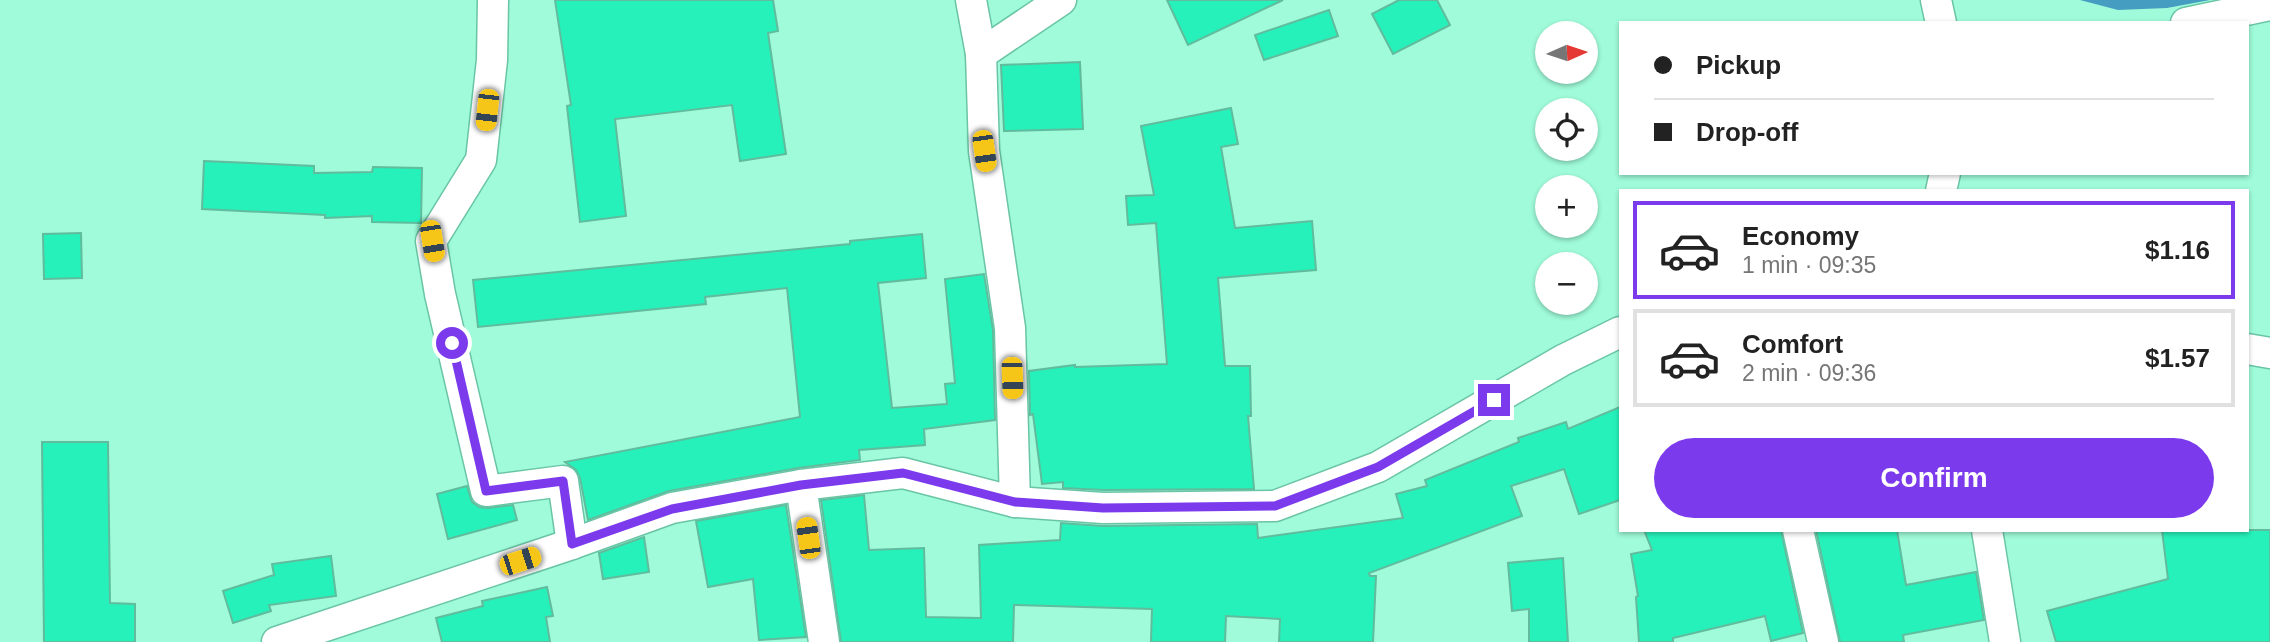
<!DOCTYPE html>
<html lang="en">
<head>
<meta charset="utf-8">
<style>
	:root { --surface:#fff; --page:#f6f6f6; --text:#222; --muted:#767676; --line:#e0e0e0; --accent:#7c3aed }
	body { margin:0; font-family:Helvetica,sans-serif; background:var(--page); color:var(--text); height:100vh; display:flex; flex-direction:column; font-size:26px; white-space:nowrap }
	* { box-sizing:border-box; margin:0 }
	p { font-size:23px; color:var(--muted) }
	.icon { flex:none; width:38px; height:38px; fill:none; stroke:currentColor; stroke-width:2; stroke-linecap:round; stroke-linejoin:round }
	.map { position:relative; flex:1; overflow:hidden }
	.sheet { position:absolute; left:1619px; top:189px; width:630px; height:343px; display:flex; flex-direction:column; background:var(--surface); border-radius:0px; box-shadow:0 2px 5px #0004 }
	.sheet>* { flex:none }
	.hud { position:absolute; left:1619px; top:21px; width:630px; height:154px; border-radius:0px; box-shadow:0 2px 5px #0004; display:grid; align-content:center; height:154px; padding:0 35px; background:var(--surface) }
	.needle { width:46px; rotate:87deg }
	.tools { position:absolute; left:1535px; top:21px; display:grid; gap:14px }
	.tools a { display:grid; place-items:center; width:63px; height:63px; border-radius:50%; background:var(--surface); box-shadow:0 2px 5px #0004; font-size:35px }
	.end { position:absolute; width:32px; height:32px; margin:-16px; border:9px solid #7c3aed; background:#fff; box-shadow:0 0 0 4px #fff }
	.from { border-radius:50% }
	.car { position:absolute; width:21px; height:42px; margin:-21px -10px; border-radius:9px; box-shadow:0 0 5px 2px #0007; background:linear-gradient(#f5c518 24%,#345 0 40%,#f5c518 0 76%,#345 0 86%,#f5c518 0) }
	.hud b { display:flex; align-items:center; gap:24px; height:66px; font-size:26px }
	.hud b+b { border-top:2px solid var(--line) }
	.hud i { width:18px; height:18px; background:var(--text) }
	ul { padding:12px 0 0; list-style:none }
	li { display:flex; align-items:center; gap:21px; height:98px; margin:0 14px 10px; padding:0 21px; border:4px solid var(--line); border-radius:0px }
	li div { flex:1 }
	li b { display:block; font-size:26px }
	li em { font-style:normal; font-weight:800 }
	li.selected { border-color:var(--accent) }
	li>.icon { width:63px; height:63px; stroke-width:1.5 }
	.cta { display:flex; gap:14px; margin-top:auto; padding:14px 35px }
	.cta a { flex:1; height:80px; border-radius:42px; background:var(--accent); color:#fff; font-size:28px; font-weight:800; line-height:80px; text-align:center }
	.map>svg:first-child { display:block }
	.water { fill:#459dc2 }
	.building { fill:#26f1bb; stroke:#60bc9c; stroke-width:2 }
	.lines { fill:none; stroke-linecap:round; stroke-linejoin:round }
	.minor-casing { stroke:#69c5a5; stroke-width:33 }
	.minor { stroke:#fff; stroke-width:30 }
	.route { stroke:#7c3aed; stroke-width:9 }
</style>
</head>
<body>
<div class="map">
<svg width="2270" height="642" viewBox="0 0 2270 642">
	<rect width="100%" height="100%" fill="#9ffbd9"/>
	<path class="water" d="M2080 0H2210L2167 8 2118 10Z"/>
	<g class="building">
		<path d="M555 0H773L778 31 768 33 786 154 740 161 732 105 615 119 626 216 580 222 567 106 571 105Z"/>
		<path d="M1167 0H1283L1188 45Z"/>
		<path d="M1399 0H1437L1450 25 1393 54 1372 14Z"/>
		<path d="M1329 10 1338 36 1264 60 1255 35Z"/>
		<path d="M1080 62 1083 129 1004 131 1001 65Z"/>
		<path d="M1231 108 1238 144 1221 147 1235 228 1312 221 1316 270 1218 278 1225 366H1250L1251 416H1248L1254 489 1103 490 1063 488V482L1042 484 1033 414 1030 415 1029 371 1075 365V367L1167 364 1156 223 1128 225 1126 196 1154 195 1141 126Z"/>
		<path d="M204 161 314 166V173L372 172 373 167 422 168 421 223 372 222V216L325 218V215L202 209Z"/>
		<path d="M81 233 82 278 44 279 43 234Z"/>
		<path d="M922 234 926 278 878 283 892 408 947 404 945 384 955 383 945 279 984 274 993 330 995 420 924 429 925 445 859 450 860 460 798 468 669 491 588 520 580 478 576 470 565 462 800 417 787 288 705 297 706 304 478 327 473 280 850 244V241Z"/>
		<path d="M1620 407V500L1579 514 1564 469 1511 486 1522 516 1369 573 1370 576H1376L1373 642H1279L1280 619 1226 616 1225 642H1151L1152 609 1014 605 1013 642H841L821 500 864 495 869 550 924 548 926 617 981 618 979 545 1060 540 1061 523 1103 526 1257 524 1258 538 1403 518 1396 494 1427 486 1425 480 1519 442 1518 438 1566 422 1568 429Z"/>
		<path d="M42 442H108L110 603 135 604V642H44Z"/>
		<path d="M467 486 472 502 479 507 488 508 513 505 517 520 448 539 437 494Z"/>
		<path d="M786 505 806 637 759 640 753 579 708 587 696 521Z"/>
		<path d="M1644 530H1781L1803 633 1771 641 1765 616 1673 638V642H1639L1636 597 1638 596 1631 554 1652 550Z"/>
		<path d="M1816 530H1897L1906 585 1976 572 1984 620 1903 635 1904 642H1840Z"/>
		<path d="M2162 530H2270V642H2056L2047 611 2168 579Z"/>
		<path d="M644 537 649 572 603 579 599 553Z"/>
		<path d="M331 556 336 596 269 605 271 611 233 623 223 591 274 575 272 564Z"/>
		<path d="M1563 558 1568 642H1529V609L1512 611 1508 563Z"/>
		<path d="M547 587 553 616 546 617 550 642H442L436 618 483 606 482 601Z"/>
	</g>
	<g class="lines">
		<defs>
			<g id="minor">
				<path d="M493 0 492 60 481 160 431 241 440 294 486 491 563 481 572 544"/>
				<path d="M971 0 981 54"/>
				<path d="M1936 0 1941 23"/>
				<path d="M2186 23 2270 5"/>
				<path d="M1941 191 1945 173"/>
				<path d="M2247 349 2270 353"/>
				<path d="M801 485 824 642"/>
				<path d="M1015 502 1010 328 984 151 981 54 1061 0"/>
				<path d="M1798 530 1823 642"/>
				<path d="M1987 530 2005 642"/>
				<path d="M277 642 572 544 672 508 801 485 903 473 1015 502 1103 508 1275 506 1378 467 1563 360 1620 332"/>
			</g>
		</defs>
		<use href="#minor" class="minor-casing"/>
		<use href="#minor" class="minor"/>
	</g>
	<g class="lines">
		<path class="route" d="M452 343 486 491 563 481 572 544 672 509 801 485 903 473 1015 502 1103 508 1275 506 1378 467 1494 400"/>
	</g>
</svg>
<div class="tools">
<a><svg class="needle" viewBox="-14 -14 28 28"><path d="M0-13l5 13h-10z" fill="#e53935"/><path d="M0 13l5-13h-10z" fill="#767676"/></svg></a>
<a><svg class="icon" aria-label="locate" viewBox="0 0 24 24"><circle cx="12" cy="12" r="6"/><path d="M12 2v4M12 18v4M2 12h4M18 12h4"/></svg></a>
<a>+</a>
<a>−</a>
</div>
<i class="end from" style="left:452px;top:343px"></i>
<i class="end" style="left:1494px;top:400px"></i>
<i class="car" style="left:487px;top:110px;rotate:186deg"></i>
<i class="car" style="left:984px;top:151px;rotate:172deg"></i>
<i class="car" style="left:432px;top:241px;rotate:171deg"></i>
<i class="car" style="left:1012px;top:378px;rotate:178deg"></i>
<i class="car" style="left:808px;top:538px;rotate:352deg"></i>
<i class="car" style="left:520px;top:561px;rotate:72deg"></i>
<div class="hud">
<b><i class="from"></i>Pickup</b>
<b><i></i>Drop-off</b>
</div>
<section class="sheet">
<ul>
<li class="selected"><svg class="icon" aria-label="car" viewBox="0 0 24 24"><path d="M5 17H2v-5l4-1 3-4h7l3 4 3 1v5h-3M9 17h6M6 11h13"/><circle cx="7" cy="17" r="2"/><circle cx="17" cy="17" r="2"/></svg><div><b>Economy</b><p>1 min · 09:35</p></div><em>$1.16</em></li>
<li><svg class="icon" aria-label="car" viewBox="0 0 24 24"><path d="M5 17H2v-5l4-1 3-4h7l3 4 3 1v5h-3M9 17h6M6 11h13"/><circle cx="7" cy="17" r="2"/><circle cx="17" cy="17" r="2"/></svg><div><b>Comfort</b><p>2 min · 09:36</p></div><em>$1.57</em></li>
</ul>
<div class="cta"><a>Confirm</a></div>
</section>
</div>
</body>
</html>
